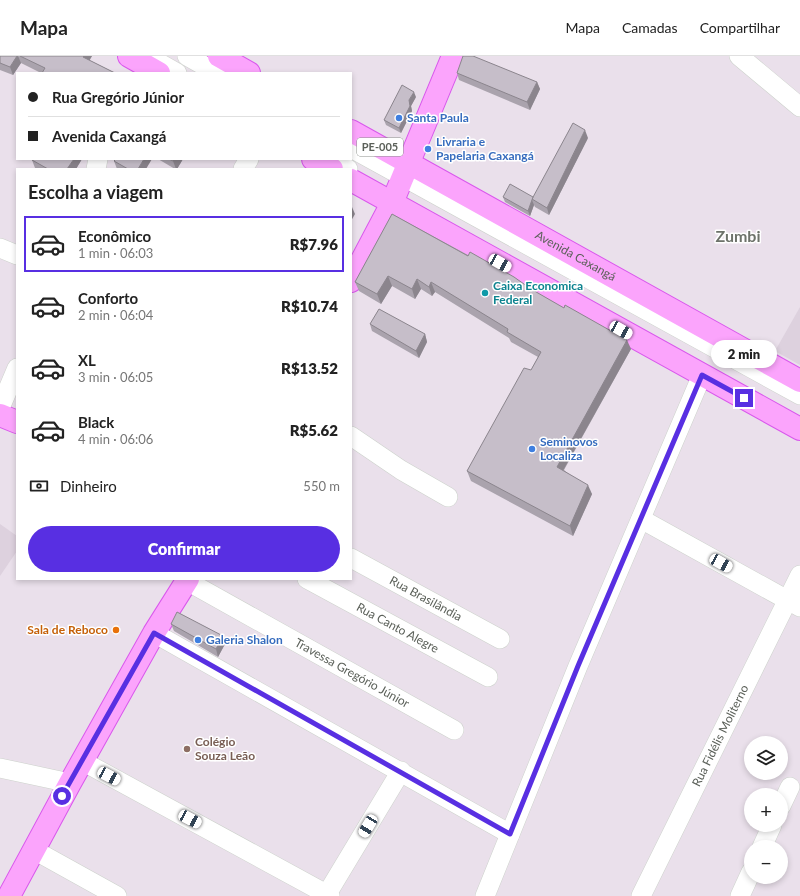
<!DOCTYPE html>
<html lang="pt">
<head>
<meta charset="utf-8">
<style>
	:root { --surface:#fff; --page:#f2f2f2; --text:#222; --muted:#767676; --line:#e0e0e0; --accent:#582fe2 }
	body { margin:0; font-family:Lato,sans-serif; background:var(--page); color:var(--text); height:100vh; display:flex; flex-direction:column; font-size:15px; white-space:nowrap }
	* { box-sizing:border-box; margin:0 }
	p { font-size:13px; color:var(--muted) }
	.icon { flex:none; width:22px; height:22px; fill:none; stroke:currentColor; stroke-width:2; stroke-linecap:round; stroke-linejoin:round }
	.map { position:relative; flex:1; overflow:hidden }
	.sheet { position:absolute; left:16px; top:112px; width:336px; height:412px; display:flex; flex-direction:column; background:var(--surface); border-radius:0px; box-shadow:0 2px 6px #0003 }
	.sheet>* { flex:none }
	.banner { position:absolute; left:16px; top:16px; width:336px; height:88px; border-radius:0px; box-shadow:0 2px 6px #0003; display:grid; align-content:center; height:88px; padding:0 12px; background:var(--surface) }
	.tools { position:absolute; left:744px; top:680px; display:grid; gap:8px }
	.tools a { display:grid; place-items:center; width:44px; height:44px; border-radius:50%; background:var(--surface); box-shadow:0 2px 6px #0003; font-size:20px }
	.end { position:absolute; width:18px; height:18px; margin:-9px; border:5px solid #582fe2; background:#fff; box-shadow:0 0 0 2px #fff }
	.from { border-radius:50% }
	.bubble { position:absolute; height:28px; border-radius:14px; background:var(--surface); box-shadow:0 2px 6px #0003; font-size:13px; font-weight:800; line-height:28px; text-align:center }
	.car { position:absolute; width:12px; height:24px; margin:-12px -6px; border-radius:5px; box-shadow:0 0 3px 1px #0007; background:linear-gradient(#fff 24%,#345 0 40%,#fff 0 76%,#345 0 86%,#fff 0) }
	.banner b { display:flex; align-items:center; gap:14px; height:38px; font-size:15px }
	.banner b+b { border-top:1px solid var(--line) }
	.banner i { width:10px; height:10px; background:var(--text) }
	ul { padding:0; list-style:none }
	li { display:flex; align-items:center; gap:12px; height:56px; margin:0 8px 6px; padding:0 4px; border:2px solid transparent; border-radius:0px }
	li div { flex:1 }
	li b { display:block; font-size:15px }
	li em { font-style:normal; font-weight:800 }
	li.active { border-color:var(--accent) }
	li>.icon { width:36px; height:36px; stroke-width:1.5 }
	h2 { padding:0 12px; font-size:18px; line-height:48px }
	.pay { display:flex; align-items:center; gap:10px; height:44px; padding:0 12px; font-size:15px }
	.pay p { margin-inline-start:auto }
	.primary-button { display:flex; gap:8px; margin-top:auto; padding:8px 12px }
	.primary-button a { flex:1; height:46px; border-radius:24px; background:var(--accent); color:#fff; font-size:16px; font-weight:800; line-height:46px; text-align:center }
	header { display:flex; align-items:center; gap:24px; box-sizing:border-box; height:56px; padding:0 20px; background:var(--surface); border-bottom:1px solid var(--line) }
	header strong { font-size:19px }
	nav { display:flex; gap:22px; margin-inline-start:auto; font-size:14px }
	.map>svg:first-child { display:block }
	.education { fill:#ddd1de }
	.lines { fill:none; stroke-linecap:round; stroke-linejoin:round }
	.minor-casing { stroke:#cdd2cc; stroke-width:20 }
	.major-casing { stroke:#d958ec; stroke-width:24 }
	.minor { stroke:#fff; stroke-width:19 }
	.major { stroke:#fba4fc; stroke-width:22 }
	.wall { fill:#aaa3ad }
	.shaded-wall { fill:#8b858d }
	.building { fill:#c6bec9; stroke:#8b858d }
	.route { stroke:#582fe2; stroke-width:5 }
	.shop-dot { fill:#3f7fe0; stroke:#fff; stroke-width:1.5 }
	.culture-dot { fill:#0f9aa8; stroke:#fff; stroke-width:1.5 }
	.food-dot { fill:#e8710a; stroke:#fff; stroke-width:1.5 }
	.education-dot { fill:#8d6e63; stroke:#fff; stroke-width:1.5 }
	.labels { text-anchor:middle; stroke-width:3; stroke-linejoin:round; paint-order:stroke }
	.shield { fill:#fff; stroke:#8c908b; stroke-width:1 }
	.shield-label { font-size:11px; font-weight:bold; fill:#5b6059 }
	.shop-label { font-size:12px; font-weight:bold; fill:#366cbe; stroke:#fff; text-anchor:start }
	.street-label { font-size:12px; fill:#5b6059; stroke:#fff }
	.culture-label { font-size:12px; font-weight:bold; fill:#0d838f; stroke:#fff; text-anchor:start }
	.food-label { font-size:12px; font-weight:bold; fill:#c56008; stroke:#fff; text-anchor:end }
	.education-label { font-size:12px; font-weight:bold; fill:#785e54; stroke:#fff; text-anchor:start }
	.district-label { font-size:16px; font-weight:bold; fill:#6d726a; stroke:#fff }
</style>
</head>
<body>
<header>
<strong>Mapa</strong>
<nav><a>Mapa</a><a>Camadas</a><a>Compartilhar</a></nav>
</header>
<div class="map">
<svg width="800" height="840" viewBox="0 0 800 840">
	<rect width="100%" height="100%" fill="#eae0eb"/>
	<g class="education">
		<path d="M800 251V309L775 295Z"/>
		<path d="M0 468 17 480V495L0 520Z"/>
	</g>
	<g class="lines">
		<defs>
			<g id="minor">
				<path d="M147 0 177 17"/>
				<path d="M187 0 217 17"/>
				<path d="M739 0 800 51"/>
				<path d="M351 92 800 339"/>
				<path d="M330 103 348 113"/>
				<path d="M96 113 98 103"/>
				<path d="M243 113 249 103"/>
				<path d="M0 192 17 199"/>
				<path d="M0 352 17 312"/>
				<path d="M351 380 401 414 448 441"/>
				<path d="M641 463 800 551"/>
				<path id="s1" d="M351 502 500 583"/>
				<path id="s2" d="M307 523 488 621"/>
				<path id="s3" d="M187 525 454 674"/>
				<path d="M154 577 510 778"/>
				<path d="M82 705 330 840"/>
				<path d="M0 712 70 727"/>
				<path d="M781 750 790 731"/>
				<path d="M762 791 772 769"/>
				<path d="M34 794 117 840"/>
				<path d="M327 838 401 715"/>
				<path d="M485 840 578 610 702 319"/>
				<path id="s4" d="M641 840 800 519"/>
				<path d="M740 840 751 816"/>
			</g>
			<g id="major">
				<path d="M129 0 159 17"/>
				<path d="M219 0 249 17"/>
				<path id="s5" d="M351 75 800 325"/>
				<path d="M313 103 332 113"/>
				<path d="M351 124 800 373"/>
				<path d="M351 225 392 147 453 0"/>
				<path d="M0 359 17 366"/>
				<path d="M9 840 70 727 154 577 188 523"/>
			</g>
		</defs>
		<use href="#minor" class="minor-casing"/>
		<use href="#major" class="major-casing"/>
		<use href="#minor" class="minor"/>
		<use href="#major" class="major"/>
	</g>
	<g class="wall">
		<path d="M0 0H92L89 4 115 17H41L21 7 13 19 0 14Z"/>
		<path d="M457 17 537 26 540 33 530 54 459 24Z"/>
		<path d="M416 41 411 50 412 55 401 77 386 69 384 64Z"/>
		<path d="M588 82 549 159 535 151 534 149 530 160 505 146 503 141H533Z"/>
		<path d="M32 103H82L76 113H36L35 112 32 104Z"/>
		<path d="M158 103H183L177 113H175Z"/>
		<path d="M114 105 146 113H117Z"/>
		<path d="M392 158 531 233 631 293 564 414 592 438 573 480 471 425 467 415 531 314 538 301 511 286 509 282 435 236 432 240 421 233 415 243 392 230 381 248 359 235 355 226Z"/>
		<path d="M370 268 425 278 427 286 419 302 372 275Z"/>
		<path d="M171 568 223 580 225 588 218 601 174 575Z"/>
	</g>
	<g class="shaded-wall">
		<path d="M17 0H18L21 7 13 19 10 11Z"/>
		<path d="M84 0H92L87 9 83 1Z"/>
		<path d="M537 26 540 33 530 54 527 46Z"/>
		<path d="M414 36 416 41 411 50 412 55 401 77 399 72 409 44Z"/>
		<path d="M585 74 588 82 549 159 547 152Z"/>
		<path d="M74 103H82L76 113H67Z"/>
		<path d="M144 103H152L146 113H138Z"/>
		<path d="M175 103H183L177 113H176L173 105Z"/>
		<path d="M532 144 534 149 530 160 528 155Z"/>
		<path d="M352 151 355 158 351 165V152Z"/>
		<path d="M388 220 392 230 381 248 377 238Z"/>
		<path d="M417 223 421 233 415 243 412 233Z"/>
		<path d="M431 226 435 236 432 240 429 231Z"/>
		<path d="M425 278 427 286 419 302 416 295Z"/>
		<path d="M627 284 631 293 560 420 557 411Z"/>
		<path d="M588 429 592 438 573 480 570 470Z"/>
		<path d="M223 580 225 588 218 601 216 593Z"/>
	</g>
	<g class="building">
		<path d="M0 0H17L10 11 0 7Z"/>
		<path d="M20 0H84L83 1 115 17H42L45 12Z"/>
		<path d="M463 0H473L537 26 527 46 457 17Z"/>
		<path d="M402 29 414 36 409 44 410 50 399 72 384 64Z"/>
		<path d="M573 67 585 74 547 152 532 143Z"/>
		<path d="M32 103H74L67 113H48L32 104Z"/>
		<path d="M116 103H144L138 113H128L114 105Z"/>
		<path d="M169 103H175L173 105Z"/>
		<path d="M510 128 533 141 528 155 503 141Z"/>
		<path d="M392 158 468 200 470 196 514 221 531 233 564 252 565 249 627 284 557 411 588 429 570 470 467 415 524 312 531 314 541 296 507 276 508 273 431 226 429 231 417 223 412 233 388 220 377 238 355 226Z"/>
		<path d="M379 253 425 278 416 295 370 268Z"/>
		<path d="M177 556 223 580 216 593 171 568Z"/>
	</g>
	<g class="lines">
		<path class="route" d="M62 740 154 577 510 778 578 610 702 319 744 342"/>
	</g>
	<g class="shop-dot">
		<circle cx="399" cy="62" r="4"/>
		<circle cx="428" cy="93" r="4"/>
		<circle cx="532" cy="393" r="4"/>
		<circle cx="198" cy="584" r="4"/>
	</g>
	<circle class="culture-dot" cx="485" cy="237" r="4"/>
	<circle class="food-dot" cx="116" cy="574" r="4"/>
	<circle class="education-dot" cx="187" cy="693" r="4"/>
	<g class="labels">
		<rect class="shield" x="357" y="82" width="46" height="18" rx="3"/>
		<g class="shield-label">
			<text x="380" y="95">PE-005</text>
		</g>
		<g class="shop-label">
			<text x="407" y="66">Santa Paula</text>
			<text x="436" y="90">Livraria e<tspan x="436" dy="14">Papelaria Caxangá</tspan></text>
			<text x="540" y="390">Seminovos<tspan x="540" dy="14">Localiza</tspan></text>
			<text x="206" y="588">Galeria Shalon</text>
		</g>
		<g class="street-label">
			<text dy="4" stroke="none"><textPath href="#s5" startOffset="257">Avenida Caxangá</textPath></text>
			<text dy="4" stroke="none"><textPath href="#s1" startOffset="85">Rua Brasilândia</textPath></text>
			<text dy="4" stroke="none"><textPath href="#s2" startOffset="103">Rua Canto Alegre</textPath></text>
			<text dy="4" stroke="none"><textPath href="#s3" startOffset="189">Travessa Gregório Júnior</textPath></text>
			<text dy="4" stroke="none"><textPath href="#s4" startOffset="179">Rua Fidélis Moliterno</textPath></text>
		</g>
		<g class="culture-label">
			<text x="493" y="234">Caixa Economica<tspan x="493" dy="14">Federal</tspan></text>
		</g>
		<g class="food-label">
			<text x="108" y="578">Sala de Reboco</text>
		</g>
		<g class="education-label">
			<text x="195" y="690">Colégio<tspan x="195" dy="14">Souza Leão</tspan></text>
		</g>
		<g class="district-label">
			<text x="738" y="186">Zumbi</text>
		</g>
	</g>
</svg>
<div class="tools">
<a><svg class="icon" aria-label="layers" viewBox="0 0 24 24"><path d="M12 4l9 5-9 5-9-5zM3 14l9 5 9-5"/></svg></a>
<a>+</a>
<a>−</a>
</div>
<i class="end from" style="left:62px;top:740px"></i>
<i class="end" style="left:744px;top:342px"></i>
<div class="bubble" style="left:711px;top:284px;width:66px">2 min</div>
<i class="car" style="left:500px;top:207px;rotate:119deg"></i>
<i class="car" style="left:621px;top:274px;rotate:119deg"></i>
<i class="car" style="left:721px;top:507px;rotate:119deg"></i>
<i class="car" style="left:109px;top:720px;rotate:118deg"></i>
<i class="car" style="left:190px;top:763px;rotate:118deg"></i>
<i class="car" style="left:368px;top:770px;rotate:211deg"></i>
<div class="banner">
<b><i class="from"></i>Rua Gregório Júnior</b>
<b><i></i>Avenida Caxangá</b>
</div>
<section class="sheet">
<h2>Escolha a viagem</h2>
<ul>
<li class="active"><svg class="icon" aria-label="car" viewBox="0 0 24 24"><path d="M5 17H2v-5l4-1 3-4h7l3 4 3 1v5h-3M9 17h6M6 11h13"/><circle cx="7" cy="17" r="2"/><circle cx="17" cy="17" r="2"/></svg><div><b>Econômico</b><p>1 min · 06:03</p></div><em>R$7.96</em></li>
<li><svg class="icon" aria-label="car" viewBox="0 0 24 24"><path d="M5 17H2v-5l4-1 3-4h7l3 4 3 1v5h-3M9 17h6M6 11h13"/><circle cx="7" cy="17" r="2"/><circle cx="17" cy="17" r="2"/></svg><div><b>Conforto</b><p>2 min · 06:04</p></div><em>R$10.74</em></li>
<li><svg class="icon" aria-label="car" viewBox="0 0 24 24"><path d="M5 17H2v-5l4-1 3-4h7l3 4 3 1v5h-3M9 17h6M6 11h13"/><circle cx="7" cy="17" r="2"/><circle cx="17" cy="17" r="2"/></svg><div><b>XL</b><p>3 min · 06:05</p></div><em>R$13.52</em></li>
<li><svg class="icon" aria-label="car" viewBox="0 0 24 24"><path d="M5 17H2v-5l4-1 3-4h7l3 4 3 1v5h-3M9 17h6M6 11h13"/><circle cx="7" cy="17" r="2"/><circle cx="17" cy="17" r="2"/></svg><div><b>Black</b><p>4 min · 06:06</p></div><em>R$5.62</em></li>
</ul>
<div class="pay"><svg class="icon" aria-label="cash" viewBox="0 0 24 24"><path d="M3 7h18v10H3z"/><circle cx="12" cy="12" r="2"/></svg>Dinheiro<p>550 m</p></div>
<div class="primary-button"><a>Confirmar</a></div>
</section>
</div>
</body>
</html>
